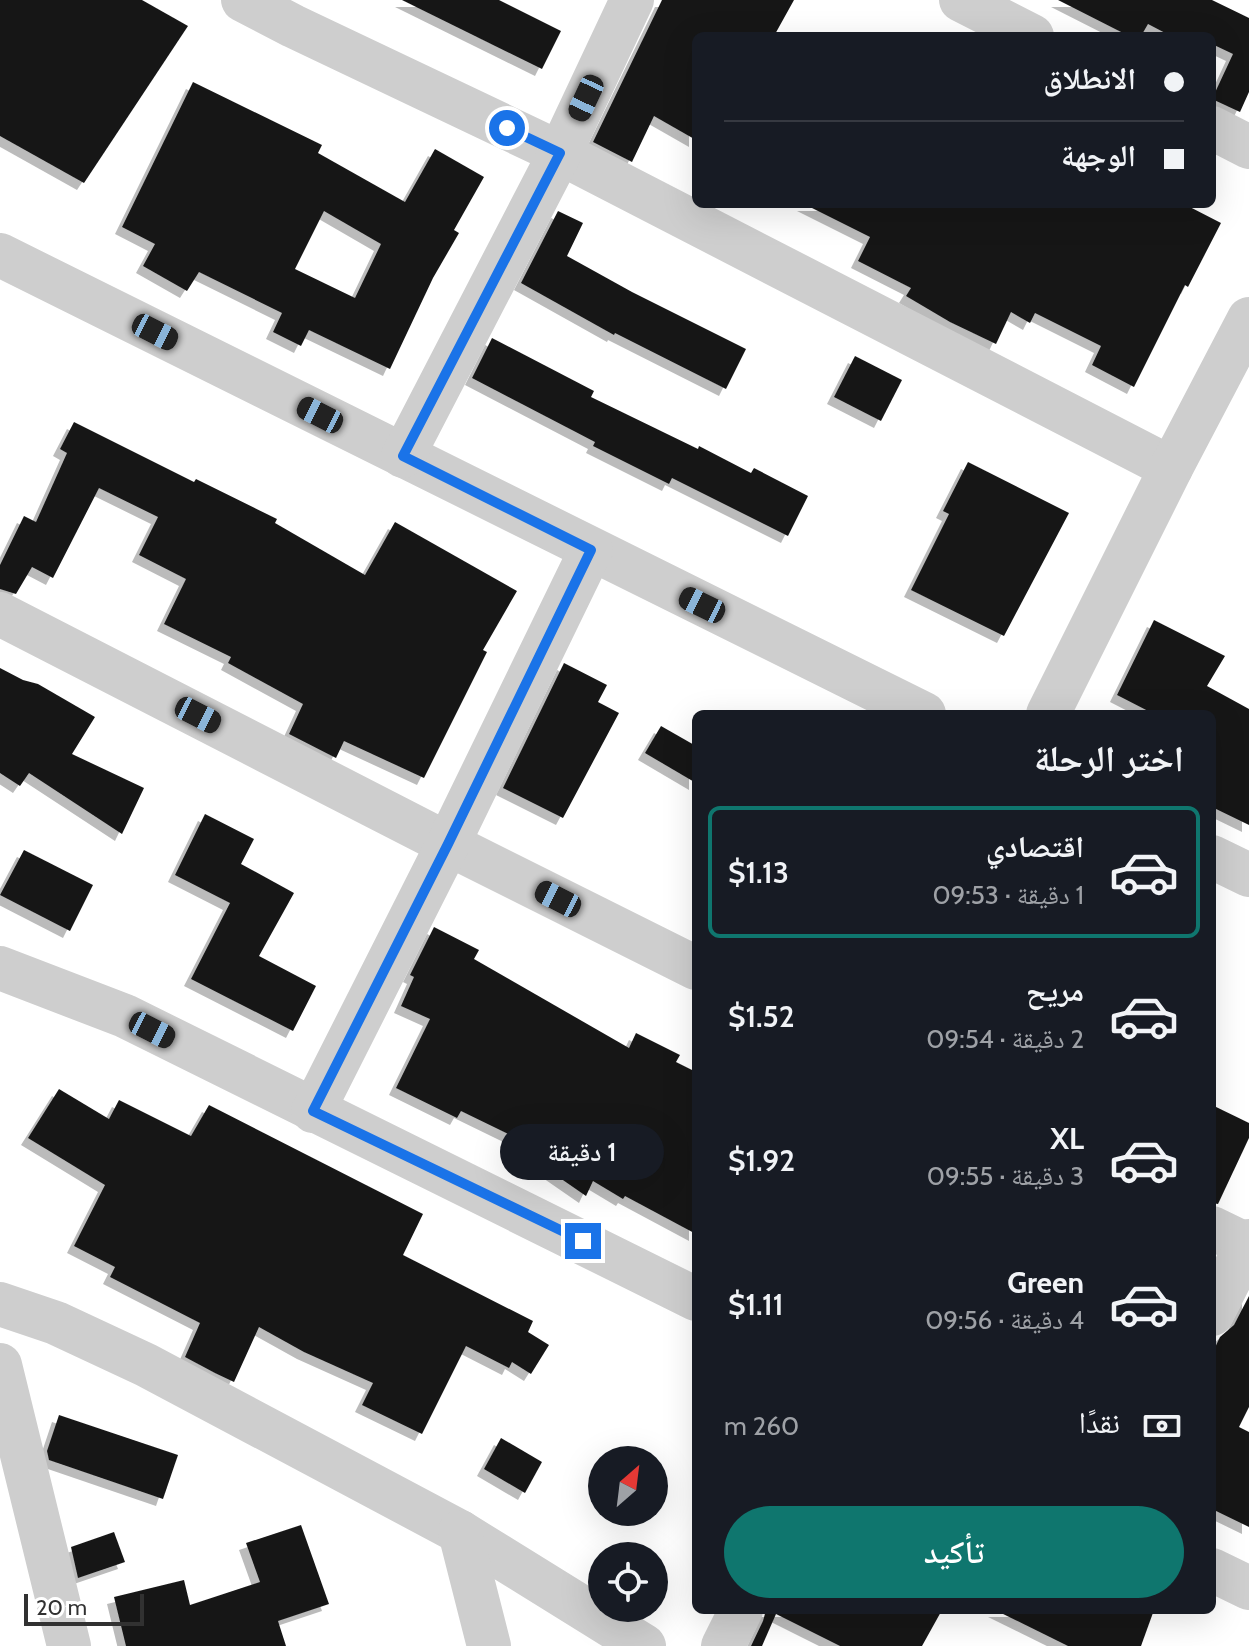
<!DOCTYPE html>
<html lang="ar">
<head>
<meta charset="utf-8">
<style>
	:root { --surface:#171b24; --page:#242831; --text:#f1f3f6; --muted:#9ea1a6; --line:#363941; --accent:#0f766e }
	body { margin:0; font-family:Cabin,"Noto Naskh Arabic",sans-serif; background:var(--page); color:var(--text); direction:rtl; height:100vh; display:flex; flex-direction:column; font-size:30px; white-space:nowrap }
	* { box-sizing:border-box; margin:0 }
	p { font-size:26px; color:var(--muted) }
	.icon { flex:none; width:44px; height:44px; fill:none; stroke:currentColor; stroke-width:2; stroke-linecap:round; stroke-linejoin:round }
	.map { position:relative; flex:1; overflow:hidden; direction:ltr }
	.drawer { position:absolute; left:692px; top:710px; width:524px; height:904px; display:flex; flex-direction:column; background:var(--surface); border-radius:12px; box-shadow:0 8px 32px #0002; direction:rtl }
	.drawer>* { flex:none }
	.top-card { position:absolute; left:692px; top:32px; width:524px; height:176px; border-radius:12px; box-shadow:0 8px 32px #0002; direction:rtl; display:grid; align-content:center; height:176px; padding:0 32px; background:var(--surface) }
	.needle { width:52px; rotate:28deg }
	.tools { position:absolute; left:588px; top:1446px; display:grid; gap:16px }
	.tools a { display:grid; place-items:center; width:80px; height:80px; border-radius:50%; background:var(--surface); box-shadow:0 8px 32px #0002; font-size:40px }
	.scale { position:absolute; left:24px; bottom:20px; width:120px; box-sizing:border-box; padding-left:8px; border:4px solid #313131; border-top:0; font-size:22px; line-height:28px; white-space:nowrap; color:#313131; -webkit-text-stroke:6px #fff; paint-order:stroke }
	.end { position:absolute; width:36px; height:36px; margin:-18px; border:10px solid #1a73e8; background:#fff; box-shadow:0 0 0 4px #fff }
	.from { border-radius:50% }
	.bubble { position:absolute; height:56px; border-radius:28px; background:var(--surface); box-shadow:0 8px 32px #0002; font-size:26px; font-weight:600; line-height:56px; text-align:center; direction:rtl }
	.car { position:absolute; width:24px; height:48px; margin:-24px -12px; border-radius:10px; box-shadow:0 0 6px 2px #0007; background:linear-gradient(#222 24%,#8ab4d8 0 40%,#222 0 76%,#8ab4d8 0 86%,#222 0) }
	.top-card b { display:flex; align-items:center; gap:28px; height:76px; font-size:30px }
	.top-card b+b { border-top:2px solid var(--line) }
	.top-card i { width:20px; height:20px; background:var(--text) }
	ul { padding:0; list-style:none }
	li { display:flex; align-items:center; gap:24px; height:132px; margin:0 16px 12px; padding:0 16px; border:4px solid transparent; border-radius:12px }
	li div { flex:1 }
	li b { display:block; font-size:30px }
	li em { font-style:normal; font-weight:600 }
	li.on { border-color:var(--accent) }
	li>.icon { width:72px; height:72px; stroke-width:1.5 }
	h2 { padding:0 32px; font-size:36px; line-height:96px }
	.pay { display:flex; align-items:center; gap:20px; height:88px; padding:0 32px; font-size:30px }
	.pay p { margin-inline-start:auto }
	.button { display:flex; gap:16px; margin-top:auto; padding:16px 32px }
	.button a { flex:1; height:92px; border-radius:48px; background:var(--accent); color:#fff; font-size:32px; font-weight:600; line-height:92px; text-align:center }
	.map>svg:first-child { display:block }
	.building { fill:#181818; fill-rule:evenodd; filter:url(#shadow) }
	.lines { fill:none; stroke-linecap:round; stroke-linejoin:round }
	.street { stroke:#cecece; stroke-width:44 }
	.route { stroke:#1a73e8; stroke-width:10 }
</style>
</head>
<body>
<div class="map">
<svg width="1249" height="1646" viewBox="0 0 1249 1646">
	<defs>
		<filter id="shadow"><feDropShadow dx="-7" dy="7" stdDeviation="0" flood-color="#0004"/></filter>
	</defs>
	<rect width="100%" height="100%" fill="#fff"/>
	<g class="building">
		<path d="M0 0H142L188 26 84 183 0 136Z"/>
		<path d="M402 0H499L561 31 542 69Z"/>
		<path d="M662 0H794L774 36H696V140L654 116 632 162 593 142Z"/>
		<path d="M1058 0H1212L1249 18V92L1240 112 1212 99 1233 54 1212 44V36H1171L1148 24 1141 36H1129Z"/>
		<path d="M193 82 322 145 318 153 405 202 435 149 484 177 454 230 459 233 433 278 390 369 309 330 301 346 273 332 282 313 199 272 187 291 143 266 155 244 122 227ZM324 211 381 244 355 298 295 269Z"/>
		<path d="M804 204H1184L1221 223 1188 287 1185 285 1134 387 1092 365 1101 346 1035 313 1030 323 1011 312 996 344 950 322 906 296 911 288 858 261 870 237Z"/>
		<path d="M558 211 583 223 567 256 632 292 746 349 726 389 615 333 614 335 521 283Z"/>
		<path d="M492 338 594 391 591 397 698 449 699 446 751 473 754 468 808 496 788 536 672 478 669 484 593 446 595 442 472 378Z"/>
		<path d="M855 356 902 380 881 421 834 397Z"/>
		<path d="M74 422 194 482 196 479 277 519 275 523 365 575 395 522 517 591 483 650 487 652 424 778 344 741 336 758 289 734 303 704 228 663 231 657 164 624 186 579 139 555 158 517 99 488 53 578 32 567 16 594 0 589V565L24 516 36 522 67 453 60 449Z"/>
		<path d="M968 462 1069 513 1004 636 911 590 949 514 943 511Z"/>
		<path d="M1154 620 1225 656 1207 686 1249 709V825L1212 807V714H1154L1117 695Z"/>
		<path d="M564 663 607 685 598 702 619 713 563 818 503 788Z"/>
		<path d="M0 668 23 680 38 684 95 717 72 754 144 788 122 834 29 773 20 786 0 773Z"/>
		<path d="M661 726 696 746V783L645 753Z"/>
		<path d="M205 814 254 839 241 864 294 893 259 956 316 986 293 1031 191 979 230 903 175 875Z"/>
		<path d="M24 850 93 885 70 931 0 895Z"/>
		<path d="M434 927 479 950 474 959 629 1048 636 1033 680 1055 676 1062 696 1072V1234L625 1196 623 1199 593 1181 586 1196 534 1160 541 1150 461 1111 457 1118 396 1088 430 1019 401 1006 414 977 410 975Z"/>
		<path d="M59 1089 109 1119 119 1100 191 1136 209 1105 423 1214 403 1255 533 1321 528 1332 549 1345 531 1374 512 1362 509 1368 466 1346 422 1434 362 1405 373 1383 304 1352 259 1327 234 1382 215 1373 185 1357 200 1323 110 1277 115 1267 74 1246 105 1185 28 1138Z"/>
		<path d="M1212 1105 1249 1123V1138L1218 1204 1212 1203Z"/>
		<path d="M1249 1296V1407L1239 1427 1249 1432V1527L1212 1509V1354L1220 1337 1234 1325Z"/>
		<path d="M59 1415 178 1455 163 1499 49 1460 47 1451Z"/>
		<path d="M501 1438 542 1462 525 1493 484 1469Z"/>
		<path d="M301 1525 329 1604 278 1621 286 1646H126L114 1597 184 1580 190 1605 260 1582 246 1543Z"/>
		<path d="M114 1532 125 1562 78 1578 71 1547Z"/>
		<path d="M766 1610H942L922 1646H840L776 1614 762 1646H751L763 1621Z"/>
		<path d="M995 1610H1154L1141 1646H1068Z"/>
	</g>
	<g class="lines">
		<g class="street">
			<path d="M243 0 293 26 560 153 1171 468"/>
			<path d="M961 0 1032 36"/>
			<path d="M1212 128 1249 147"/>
			<path d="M0 255 924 714"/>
			<path d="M403 456 560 153 632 0"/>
			<path d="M0 614 448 844 696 968"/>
			<path d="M1048 714 1171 468 1249 319"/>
			<path d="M1212 857 1249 875"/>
			<path d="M0 968 125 1016 696 1299"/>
			<path d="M313 1111 448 844 591 550"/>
			<path d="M1212 1228 1249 1246"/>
			<path d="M0 1304 56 1323 146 1365 460 1532 644 1646"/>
			<path d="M1212 1314 1249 1241"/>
			<path d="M0 1365 69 1646"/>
			<path d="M460 1532 489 1646"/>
			<path d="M1212 1570 1249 1588"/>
			<path d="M723 1646 741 1610"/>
		</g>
	</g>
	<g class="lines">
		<path class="route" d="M507 128 560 153 403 456 591 550 448 844 313 1111 583 1241"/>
	</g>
</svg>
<div class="tools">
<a><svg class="needle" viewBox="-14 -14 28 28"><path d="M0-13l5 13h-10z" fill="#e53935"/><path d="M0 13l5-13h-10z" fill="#9ea1a6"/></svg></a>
<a><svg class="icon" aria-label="locate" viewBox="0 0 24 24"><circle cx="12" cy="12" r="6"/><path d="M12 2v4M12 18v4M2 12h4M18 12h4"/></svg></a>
</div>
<div class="scale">20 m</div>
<i class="end from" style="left:507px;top:128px"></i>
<i class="end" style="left:583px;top:1241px"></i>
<div class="bubble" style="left:500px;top:1124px;width:164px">1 دقيقة</div>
<i class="car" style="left:586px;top:98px;rotate:205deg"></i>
<i class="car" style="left:155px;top:332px;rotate:117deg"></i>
<i class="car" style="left:320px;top:415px;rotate:297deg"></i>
<i class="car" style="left:702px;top:605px;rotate:296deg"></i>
<i class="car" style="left:198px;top:715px;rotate:117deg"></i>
<i class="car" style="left:558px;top:899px;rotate:297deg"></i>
<i class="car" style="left:152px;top:1030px;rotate:117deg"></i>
<div class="top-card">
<b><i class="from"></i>الانطلاق</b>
<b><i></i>الوجهة</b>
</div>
<section class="drawer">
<h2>اختر الرحلة</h2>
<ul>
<li class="on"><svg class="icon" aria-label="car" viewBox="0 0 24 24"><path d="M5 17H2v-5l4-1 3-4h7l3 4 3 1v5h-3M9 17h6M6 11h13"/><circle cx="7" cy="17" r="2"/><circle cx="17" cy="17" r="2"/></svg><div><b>اقتصادي</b><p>1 دقيقة · 09:53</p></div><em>$1.13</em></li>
<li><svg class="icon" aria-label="car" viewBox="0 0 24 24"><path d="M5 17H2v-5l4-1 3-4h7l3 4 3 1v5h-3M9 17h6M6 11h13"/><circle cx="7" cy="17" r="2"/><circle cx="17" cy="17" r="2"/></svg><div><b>مريح</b><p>2 دقيقة · 09:54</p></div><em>$1.52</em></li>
<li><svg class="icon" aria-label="car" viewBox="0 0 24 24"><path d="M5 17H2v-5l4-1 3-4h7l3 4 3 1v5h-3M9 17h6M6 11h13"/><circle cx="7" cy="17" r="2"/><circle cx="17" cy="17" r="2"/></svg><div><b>XL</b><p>3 دقيقة · 09:55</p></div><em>$1.92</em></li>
<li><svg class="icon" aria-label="car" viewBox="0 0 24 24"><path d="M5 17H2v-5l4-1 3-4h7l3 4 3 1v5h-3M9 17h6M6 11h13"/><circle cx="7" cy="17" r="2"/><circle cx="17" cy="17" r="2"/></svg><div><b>Green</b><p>4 دقيقة · 09:56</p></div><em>$1.11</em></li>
</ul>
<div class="pay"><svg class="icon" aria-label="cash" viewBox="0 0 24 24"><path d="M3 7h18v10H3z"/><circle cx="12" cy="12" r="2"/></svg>نقدًا<p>260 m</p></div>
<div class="button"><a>تأكيد</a></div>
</section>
</div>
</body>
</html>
